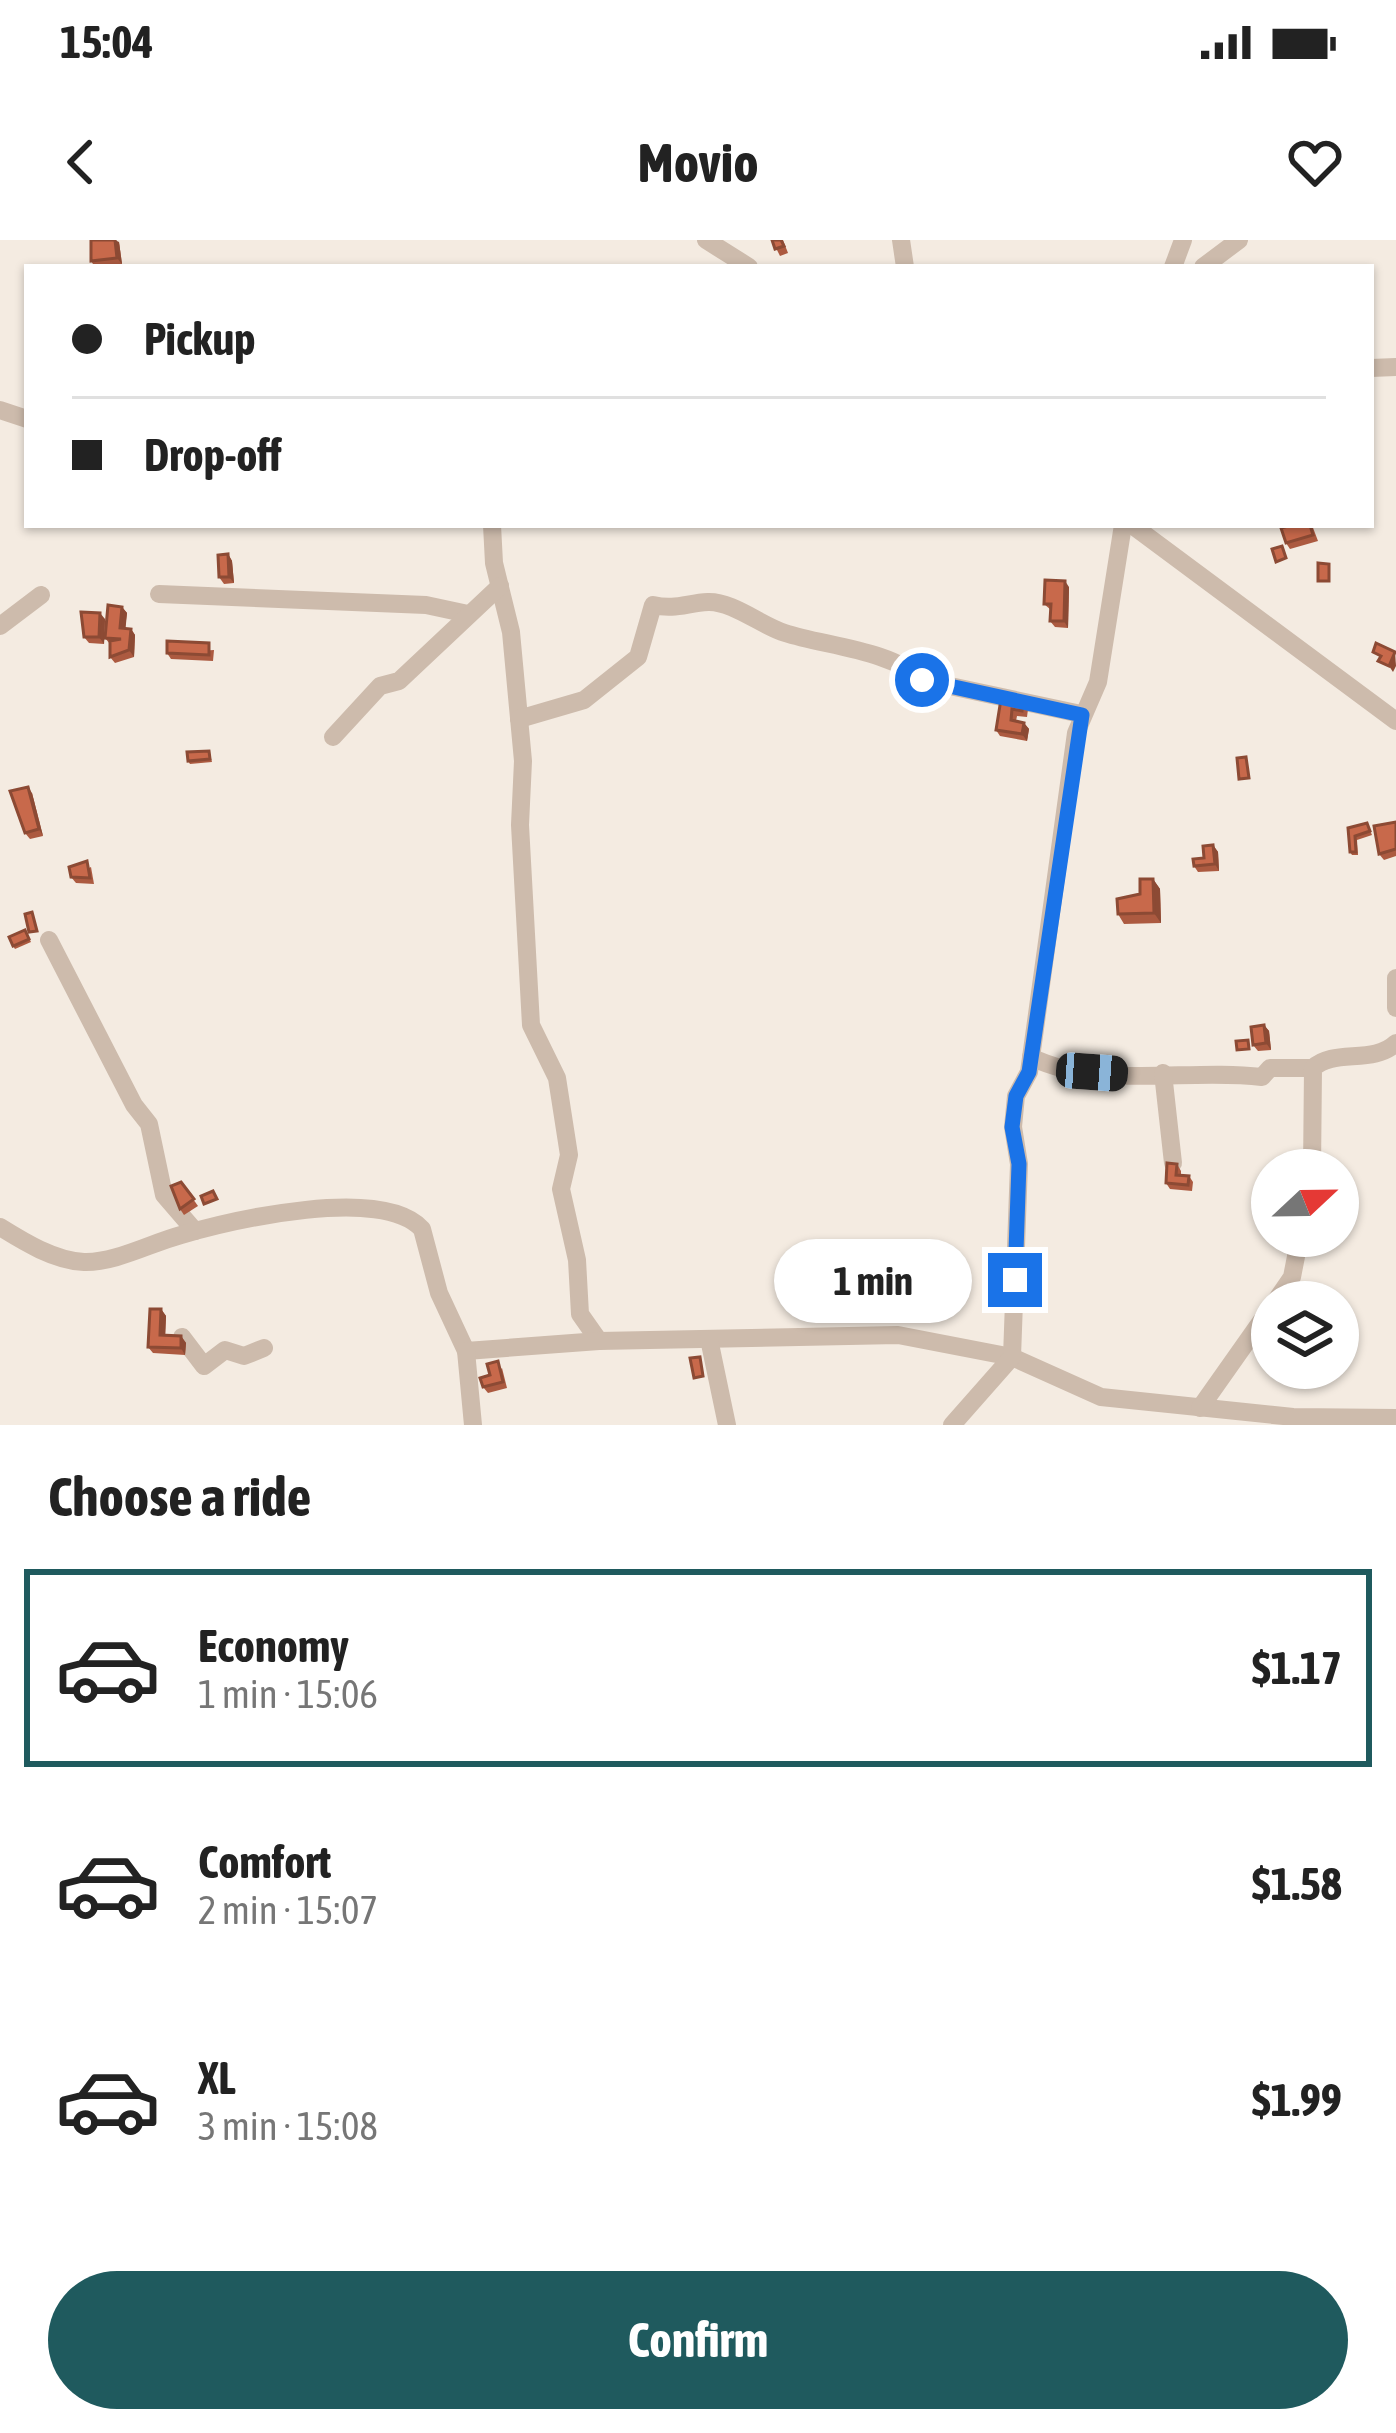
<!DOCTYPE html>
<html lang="en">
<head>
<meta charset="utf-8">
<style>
	:root { --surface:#fff; --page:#f6f6f6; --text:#222; --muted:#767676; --line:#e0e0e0; --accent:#1f5a5e }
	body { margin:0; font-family:"Asap Condensed",sans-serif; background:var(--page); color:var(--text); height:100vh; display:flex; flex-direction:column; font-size:45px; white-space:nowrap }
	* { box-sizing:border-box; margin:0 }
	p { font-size:39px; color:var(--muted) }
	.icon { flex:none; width:66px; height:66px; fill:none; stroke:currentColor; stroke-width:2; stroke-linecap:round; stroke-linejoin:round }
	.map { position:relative; height:1185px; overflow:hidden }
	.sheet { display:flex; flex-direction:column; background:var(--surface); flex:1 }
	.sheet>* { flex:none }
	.hud { position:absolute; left:24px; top:24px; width:1350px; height:264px; border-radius:0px; box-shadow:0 3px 9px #0004; display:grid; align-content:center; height:264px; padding:0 48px; background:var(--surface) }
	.needle { width:78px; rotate:68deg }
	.controls { position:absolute; left:1251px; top:909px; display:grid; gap:24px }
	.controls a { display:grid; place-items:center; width:108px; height:108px; border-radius:50%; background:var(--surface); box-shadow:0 3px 9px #0004; font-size:60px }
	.end { position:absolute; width:54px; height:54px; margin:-27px; border:15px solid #1a73e8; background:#fff; box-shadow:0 0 0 6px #fff }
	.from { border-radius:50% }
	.bubble { position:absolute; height:84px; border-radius:42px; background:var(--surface); box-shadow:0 3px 9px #0004; font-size:39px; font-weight:700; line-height:84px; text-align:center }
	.car { position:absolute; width:36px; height:72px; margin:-36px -18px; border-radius:15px; box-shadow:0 0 9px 3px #0007; background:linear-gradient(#222 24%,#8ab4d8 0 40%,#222 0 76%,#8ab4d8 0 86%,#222 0) }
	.hud b { display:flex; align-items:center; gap:42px; height:114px; font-size:45px }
	.hud b+b { border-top:3px solid var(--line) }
	.hud i { width:30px; height:30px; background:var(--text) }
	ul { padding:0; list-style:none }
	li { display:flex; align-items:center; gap:36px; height:198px; margin:0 24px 18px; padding:0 24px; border:6px solid transparent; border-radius:0px }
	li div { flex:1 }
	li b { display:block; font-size:45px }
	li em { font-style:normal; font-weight:700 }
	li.active { border-color:var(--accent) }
	li>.icon { width:108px; height:108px; stroke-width:1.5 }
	h2 { padding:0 48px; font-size:54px; line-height:144px }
	.action { display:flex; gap:24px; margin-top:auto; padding:24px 48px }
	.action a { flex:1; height:138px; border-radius:72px; background:var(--accent); color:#fff; font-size:48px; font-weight:700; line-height:138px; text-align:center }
	.status { display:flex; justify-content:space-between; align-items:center; height:84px; padding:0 60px; background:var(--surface); direction:ltr }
	.status svg { height:33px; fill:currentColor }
	header { display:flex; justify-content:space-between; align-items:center; height:156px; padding:0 48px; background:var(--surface); font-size:54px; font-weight:700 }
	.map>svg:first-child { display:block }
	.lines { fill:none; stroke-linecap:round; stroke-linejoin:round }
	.minor { stroke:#cdbbac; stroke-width:18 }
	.wall { fill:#ac5a40 }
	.shaded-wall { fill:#8c4a34 }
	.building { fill:#c8694b; stroke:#8c4a34; stroke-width:3 }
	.route { stroke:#1a73e8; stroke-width:15 }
</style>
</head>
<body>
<div class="status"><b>15:04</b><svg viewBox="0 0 49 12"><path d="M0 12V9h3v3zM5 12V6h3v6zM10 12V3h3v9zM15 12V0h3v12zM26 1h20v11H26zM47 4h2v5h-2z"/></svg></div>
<header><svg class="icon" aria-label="back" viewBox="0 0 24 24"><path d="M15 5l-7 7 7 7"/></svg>Movio<svg class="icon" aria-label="heart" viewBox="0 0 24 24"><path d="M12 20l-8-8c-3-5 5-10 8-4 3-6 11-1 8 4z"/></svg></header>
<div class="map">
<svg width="1396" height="1185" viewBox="0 0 1396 1185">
	<rect width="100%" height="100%" fill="#f4ebe1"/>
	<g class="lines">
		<g class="minor">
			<path d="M706 0 749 27"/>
			<path d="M901 0 905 27"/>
			<path d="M1173 27 1183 0"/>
			<path d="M1203 27 1239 0"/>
			<path d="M1371 128 1396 127"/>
			<path d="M0 170 27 179"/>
			<path d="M492 285 494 323 511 392 523 521 520 585 531 785 557 838 569 915 561 949 577 1020 580 1074 599 1101"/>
			<path d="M1132 285 1396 481"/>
			<path d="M159 354 426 365 468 374"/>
			<path d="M0 386 41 355"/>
			<path d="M519 479 584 460 638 417 653 365C675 370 687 363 708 362 732 361 762 386 785 393 825 406 891 410 922 440L1081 474"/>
			<path d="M333 497 380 446 399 441 500 346"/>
			<path d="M49 700 134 865 149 884 164 955 195 991"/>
			<path d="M1396 738V768"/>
			<path d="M1031 817C1098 850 1189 828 1262 837L1270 828H1313"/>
			<path d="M1163 833 1173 923"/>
			<path d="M1312 930 1313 828C1334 808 1373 825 1396 803"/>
			<path d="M0 987C24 1002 55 1021 84 1022 115 1023 151 1003 181 995 233 980 382 945 422 989L439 1053 466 1111 599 1101 898 1095 1012 1117 1101 1157 1293 1177 1396 1178"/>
			<path d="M1275 1062 1292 1037 1300 996"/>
			<path d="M182 1097 204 1126 225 1110 244 1116 264 1108"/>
			<path d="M709 1099 727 1185"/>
			<path d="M466 1111 473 1185"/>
			<path d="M1200 1168 1272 1066"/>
			<path d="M952 1185 1012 1117 1019 924 1013 887 1016 856 1029 832 1076 493 1098 442 1123 285"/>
		</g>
	</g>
	<g class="wall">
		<path d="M772 0H783L788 13 780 16Z"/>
		<path d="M119 2 122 24 95 27 91 21Z"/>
		<path d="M1312 285 1318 301 1290 309 1286 303Z"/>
		<path d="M228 314 232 321 234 343 224 344 219 337Z"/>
		<path d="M1069 347 1068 388 1055 387 1050 381 1051 370 1044 364Z"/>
		<path d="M122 367 127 373 125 388 131 389 135 395 134 417 115 423 110 417V404L105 398Z"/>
		<path d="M105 379 104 404 89 403 84 397Z"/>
		<path d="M214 410 213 421 171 419 167 413Z"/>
		<path d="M1001 459 1028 469 1027 477 1017 476 1016 481 1024 483 1029 489 1027 501 1000 496 996 490Z"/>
		<path d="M209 511 212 522 190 524 188 521Z"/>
		<path d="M32 553 43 596 30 599 25 593Z"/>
		<path d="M1396 582V616L1384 620 1379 614Z"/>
		<path d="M1367 583 1372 595 1357 600 1358 615H1352L1350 612 1348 588Z"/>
		<path d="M1213 605 1218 612 1219 631 1198 632 1194 626 1204 618Z"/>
		<path d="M91 627 94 644 76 643 71 637Z"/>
		<path d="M1153 639 1160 649 1161 683 1124 684 1118 674 1140 654Z"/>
		<path d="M25 690 31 702 15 709 13 706Z"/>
		<path d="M1264 785 1269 791 1271 810 1258 811 1253 805Z"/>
		<path d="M1177 924 1181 931V935L1189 936 1193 942 1192 951 1170 949 1166 943Z"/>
		<path d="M181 942 198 966 184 975 180 969Z"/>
		<path d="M161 1069 166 1076 165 1095 181 1096 186 1103 185 1115 153 1113 148 1107Z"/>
		<path d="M502 1128 507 1148 488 1153 483 1147Z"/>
	</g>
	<g class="shaded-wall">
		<path d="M115 0 119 2 122 24 117 18Z"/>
		<path d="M228 314 232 321 234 343 229 337Z"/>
		<path d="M1065 341 1069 347 1068 388 1064 381Z"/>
		<path d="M122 367 127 373 125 394 120 388Z"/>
		<path d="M100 373 105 379 104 404 99 397Z"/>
		<path d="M131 389 135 395 134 417 129 410Z"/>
		<path d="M1395 412 1396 426 1393 432 1389 426Z"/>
		<path d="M1024 483 1029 489 1027 501 1022 494Z"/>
		<path d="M28 547 32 553 43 596 39 589Z"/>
		<path d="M1213 605 1218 612 1219 631 1215 624Z"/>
		<path d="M1153 639 1160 649 1161 683 1154 673Z"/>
		<path d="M1264 785 1269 791 1271 810 1266 803Z"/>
		<path d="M161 1069 166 1076 165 1102 160 1095Z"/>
		<path d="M181 1096 186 1103 185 1115 181 1108Z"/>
	</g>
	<g class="building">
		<path d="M91 0H115L117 18 91 21Z"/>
		<path d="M772 0H781L784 6 775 9Z"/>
		<path d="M1292 285H1310L1313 295 1286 303 1281 288Z"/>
		<path d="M1282 306 1286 318 1276 322 1272 309Z"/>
		<path d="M228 314 229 337H219L218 315Z"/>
		<path d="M1318 323 1329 324V341H1318Z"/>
		<path d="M1045 340 1065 341 1064 381H1050L1051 364H1044Z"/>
		<path d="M108 365 122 367 120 388 131 389 129 410 110 417V401L121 399 105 398Z"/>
		<path d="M81 372 100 373 99 397H84Z"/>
		<path d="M167 401 209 403V415L167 413Z"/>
		<path d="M1376 403 1395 412 1389 426 1378 421 1381 416 1373 412Z"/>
		<path d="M1001 459 1023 463 1022 471 1012 469 1011 480 1024 483 1022 494 996 490Z"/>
		<path d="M209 511 210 519 188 521 187 512Z"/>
		<path d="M1246 517 1249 538 1239 539 1237 518Z"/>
		<path d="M28 547 39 589 25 593 10 551Z"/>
		<path d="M1396 582V609L1379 614 1374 586Z"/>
		<path d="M1367 583 1370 591 1355 596 1356 612H1350L1348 588Z"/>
		<path d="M1213 605 1215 624 1194 626 1193 619 1204 618 1203 606Z"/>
		<path d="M87 621 90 638 71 637 69 627Z"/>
		<path d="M1140 639H1153L1154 673 1118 674 1117 659 1140 654Z"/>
		<path d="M32 672 37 691 29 692 25 674Z"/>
		<path d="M25 690 29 699 13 706 9 697Z"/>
		<path d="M1264 785 1266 803 1253 805 1251 787Z"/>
		<path d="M1248 800 1249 809 1237 810 1236 801Z"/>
		<path d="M1167 923 1177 924 1176 935 1189 936 1188 945 1166 943Z"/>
		<path d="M181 942 194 959 180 969 171 946Z"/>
		<path d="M213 951 217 959 204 964 201 956Z"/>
		<path d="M150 1069H161L160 1095 181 1096V1108L148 1107Z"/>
		<path d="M700 1117 703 1136 694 1138 690 1118Z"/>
		<path d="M498 1121 503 1142 483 1147 480 1138 490 1135 487 1124Z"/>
	</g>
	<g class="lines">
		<path class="route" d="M922 440 1082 475 1029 832 1016 856 1012 887 1019 924 1015 1040"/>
	</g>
</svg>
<div class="controls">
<a><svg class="needle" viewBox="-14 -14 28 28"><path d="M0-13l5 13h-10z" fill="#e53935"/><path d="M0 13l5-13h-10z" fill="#767676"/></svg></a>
<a><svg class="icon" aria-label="layers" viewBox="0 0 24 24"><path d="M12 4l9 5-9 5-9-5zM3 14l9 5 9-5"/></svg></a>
</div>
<i class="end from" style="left:922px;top:440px"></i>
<i class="end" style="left:1015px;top:1040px"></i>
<div class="bubble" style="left:774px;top:999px;width:198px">1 min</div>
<i class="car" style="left:1092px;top:832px;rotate:94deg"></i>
<div class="hud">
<b><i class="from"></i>Pickup</b>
<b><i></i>Drop-off</b>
</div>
</div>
<section class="sheet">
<h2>Choose a ride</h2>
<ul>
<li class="active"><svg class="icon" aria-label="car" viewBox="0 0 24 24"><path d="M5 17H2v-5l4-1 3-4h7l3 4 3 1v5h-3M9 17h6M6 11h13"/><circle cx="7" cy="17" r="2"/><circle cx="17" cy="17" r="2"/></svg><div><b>Economy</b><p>1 min · 15:06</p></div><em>$1.17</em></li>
<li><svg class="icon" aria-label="car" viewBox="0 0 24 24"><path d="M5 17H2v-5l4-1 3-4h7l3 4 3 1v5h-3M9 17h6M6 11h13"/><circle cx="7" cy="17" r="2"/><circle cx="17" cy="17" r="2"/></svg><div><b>Comfort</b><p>2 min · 15:07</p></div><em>$1.58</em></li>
<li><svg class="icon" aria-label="car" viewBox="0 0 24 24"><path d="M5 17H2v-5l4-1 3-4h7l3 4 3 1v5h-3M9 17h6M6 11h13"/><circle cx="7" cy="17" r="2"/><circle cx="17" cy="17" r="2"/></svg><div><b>XL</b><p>3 min · 15:08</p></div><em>$1.99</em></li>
</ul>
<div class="action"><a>Confirm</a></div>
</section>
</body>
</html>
